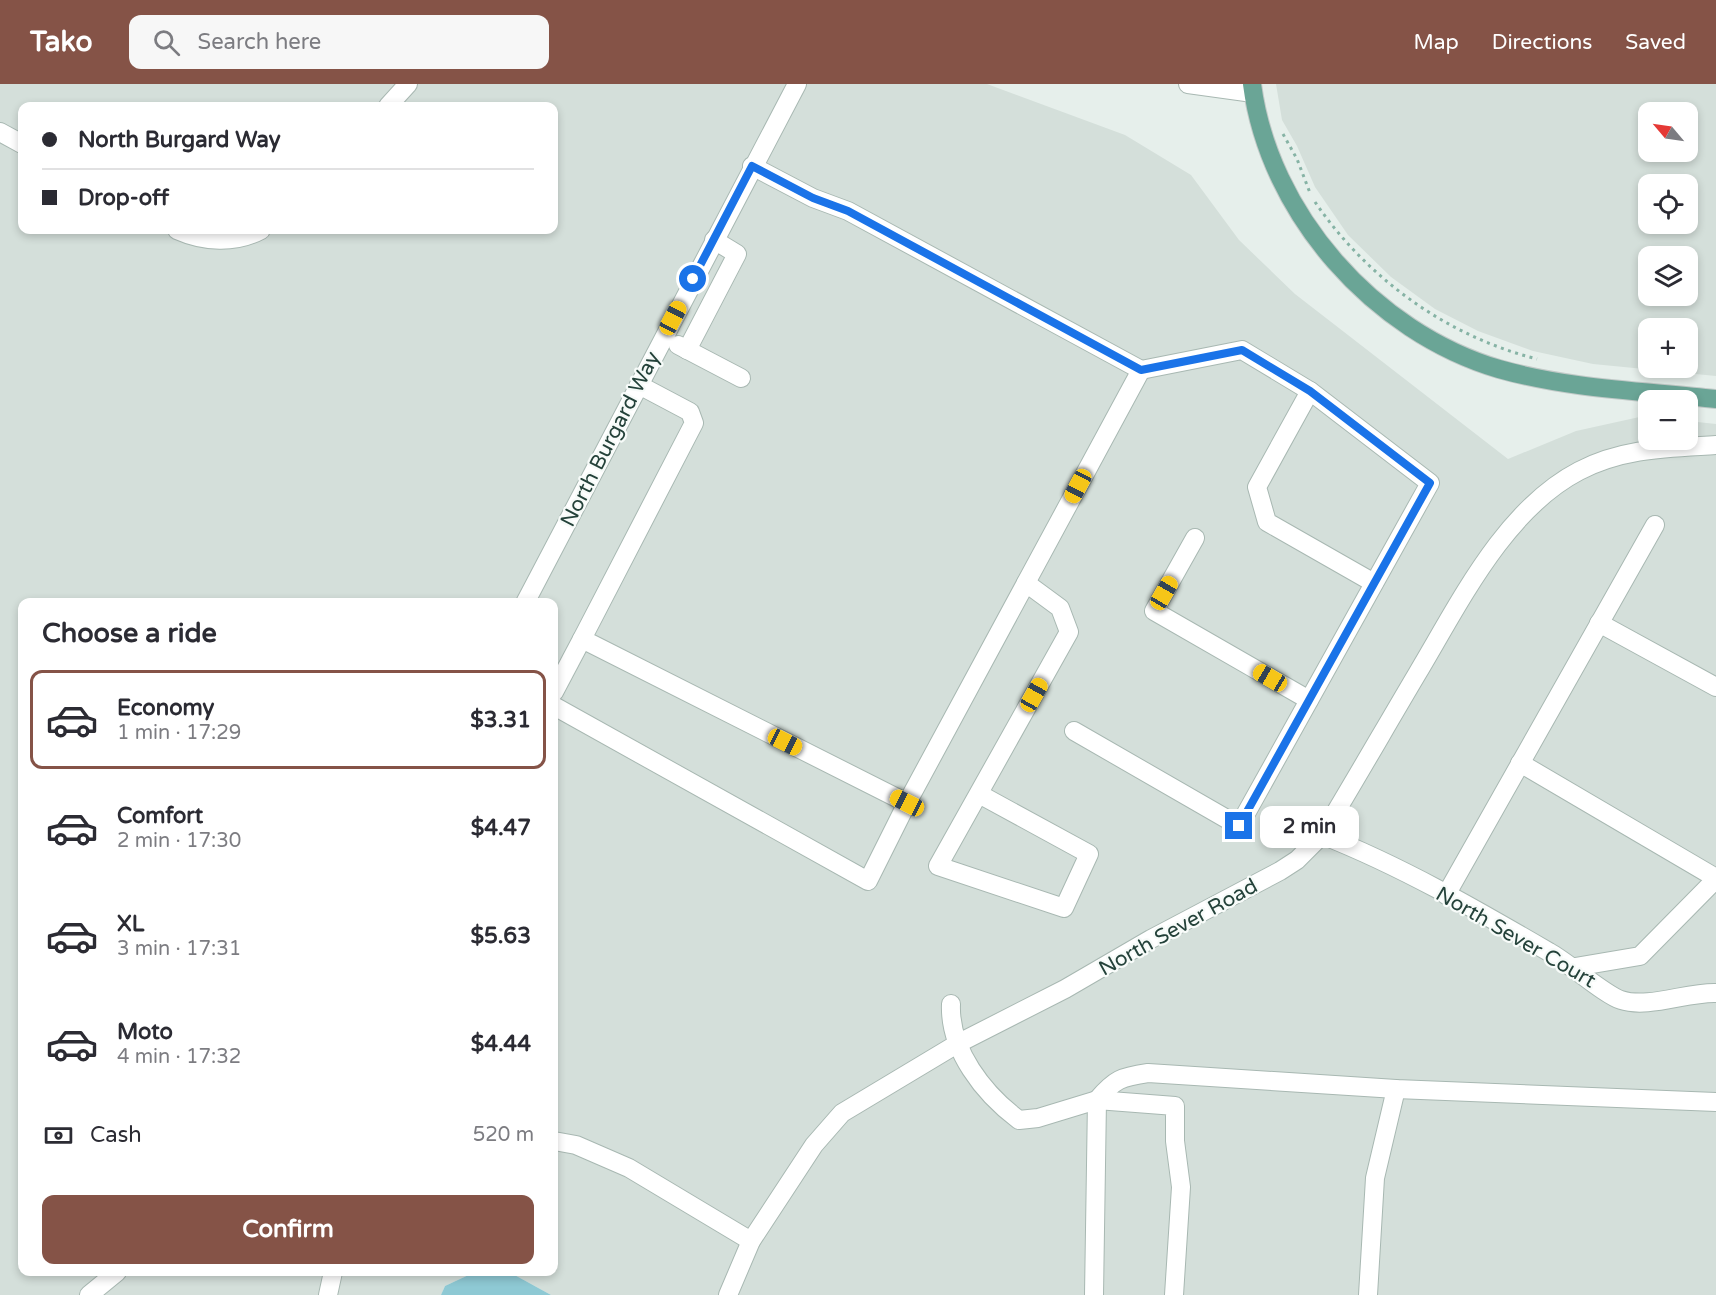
<!DOCTYPE html>
<html lang="en">
<head>
<meta charset="utf-8">
<style>
	:root { --surface:#fff; --page:#f7f7f7; --text:#2b2b33; --muted:#7c7c81; --line:#e1e1e2; --accent:#855347 }
	body { margin:0; font-family:"Varela Round",sans-serif; background:var(--page); color:var(--text); height:100vh; display:flex; flex-direction:column; font-size:22px; white-space:nowrap }
	* { box-sizing:border-box; margin:0 }
	p { font-size:20px; color:var(--muted) }
	.icon { flex:none; width:33px; height:33px; fill:none; stroke:currentColor; stroke-width:2; stroke-linecap:round; stroke-linejoin:round }
	.map { position:relative; flex:1; overflow:hidden }
	.panel { position:absolute; left:18px; top:514px; width:540px; height:678px; display:flex; flex-direction:column; background:var(--surface); border-radius:12px; box-shadow:0 3px 9px #0003 }
	.panel>* { flex:none }
	.hud { position:absolute; left:18px; top:18px; width:540px; height:132px; border-radius:12px; box-shadow:0 3px 9px #0003; display:grid; align-content:center; height:132px; padding:0 24px; background:var(--surface) }
	.needle { width:39px; rotate:299deg }
	.tools { position:absolute; left:1638px; top:18px; display:grid; gap:12px }
	.tools a { display:grid; place-items:center; width:60px; height:60px; border-radius:12px; background:var(--surface); box-shadow:0 3px 9px #0003; font-size:30px }
	.end { position:absolute; width:27px; height:27px; margin:-14px; border:8px solid #1a73e8; background:#fff; box-shadow:0 0 0 3px #fff }
	.from { border-radius:50% }
	.bubble { position:absolute; height:42px; border-radius:12px; background:var(--surface); box-shadow:0 3px 9px #0003; font-size:20px; font-weight:800; line-height:42px; text-align:center }
	.car { position:absolute; width:18px; height:36px; margin:-18px -9px; border-radius:8px; box-shadow:0 0 4px 2px #0007; background:linear-gradient(#f5c518 24%,#345 0 40%,#f5c518 0 76%,#345 0 86%,#f5c518 0) }
	.hud b { display:flex; align-items:center; gap:21px; height:57px; font-size:22px }
	.hud b+b { border-top:2px solid var(--line) }
	.hud i { width:15px; height:15px; background:var(--text) }
	ul { padding:0; list-style:none }
	li { display:flex; align-items:center; gap:18px; height:99px; margin:0 12px 9px; padding:0 12px; border:3px solid transparent; border-radius:12px }
	li div { flex:1 }
	li b { display:block; font-size:22px }
	li em { font-style:normal; font-weight:800 }
	li.active { border-color:var(--accent) }
	li>.icon { width:54px; height:54px; stroke-width:1.5 }
	h2 { padding:0 24px; font-size:27px; line-height:72px }
	.pay { display:flex; align-items:center; gap:15px; height:66px; padding:0 24px; font-size:22px }
	.pay p { margin-inline-start:auto }
	.button { display:flex; gap:12px; margin-top:auto; padding:12px 24px }
	.button a { flex:1; height:69px; border-radius:12px; background:var(--accent); color:#fff; font-size:24px; font-weight:800; line-height:69px; text-align:center }
	header { display:flex; align-items:center; gap:36px; box-sizing:border-box; height:84px; padding:0 30px; background:var(--accent); color:#fff }
	header strong { font-size:28px }
	nav { display:flex; gap:33px; margin-inline-start:auto; font-size:21px }
	.search { width:420px; height:54px; background:var(--page); display:flex; align-items:center; gap:15px; box-sizing:border-box; padding:0 21px; border-radius:12px; color:var(--muted); font-size:22px }
	.map>svg:first-child { display:block }
	.built { fill:#d4dfda; fill-rule:evenodd }
	.water { fill:#8ec9d4 }
	.lines { fill:none; stroke-linecap:round; stroke-linejoin:round }
	.minor-casing { stroke:#a8b8b2; stroke-width:20 }
	.major-casing { stroke:#c2cac8; stroke-width:20 }
	.path { stroke:#86b3a5; stroke-width:3; stroke-dasharray:3 4.5; stroke-linecap:butt }
	.minor { stroke:#fff; stroke-width:18 }
	.major { stroke:#6aa596; stroke-width:18 }
	.route { stroke:#1a73e8; stroke-width:8 }
	.labels { text-anchor:middle; stroke-width:4.5; stroke-linejoin:round; paint-order:stroke }
	.street-label { font-size:21px; fill:#24423a; stroke:#f7fbf9 }
</style>
</head>
<body>
<header>
<strong>Tako</strong>
<div class="search"><svg class="icon" aria-label="search" viewBox="0 0 24 24"><circle cx="10" cy="10" r="6"/><path d="M15 15l6 6"/></svg>Search here</div>
<nav><a>Map</a><a>Directions</a><a>Saved</a></nav>
</header>
<div class="map">
<svg width="1716" height="1211" viewBox="0 0 1716 1211">
	<rect width="100%" height="100%" fill="#e6efeb"/>
	<g class="built">
		<path d="M0 0H987L1125 51 1191 91 1239 156 1295 210 1508 375 1576 347 1644 332H1648V356H1688V337L1716 340V1211H551L511 1189 497 1188H554V519H22V1188H475L445 1202 441 1211H0ZM22 22H554V146H22Z"/>
		<path d="M1276 0H1716V292L1593 280 1533 267 1478 247 1435 225 1391 193 1348 151 1315 103 1297 62 1282 36ZM1648 28H1688V68H1648ZM1648 100H1688V140H1648ZM1648 172H1688V212H1648ZM1648 244H1688V284H1648Z"/>
	</g>
	<path class="water" d="M475 1188 511 1189 551 1211H441L445 1202Z"/>
	<g class="lines">
		<defs>
			<g id="minor">
				<path d="M1188 0 1253 9"/>
				<path d="M388 22 408 0"/>
				<path d="M0 48 22 60"/>
				<path d="M752 82 813 114 848 127 1141 286 1242 266 1310 307 1430 399 1239 742 1074 647"/>
				<path d="M177 146C204 158 235 160 261 146"/>
				<path d="M678 261 741 294"/>
				<path d="M687 266 737 170 714 156"/>
				<path d="M639 301 690 328 694 339 582 555 907 719 1141 286"/>
				<path d="M1310 307 1257 403 1267 438 1374 499"/>
				<path d="M1195 454 1154 527 1309 616"/>
				<path d="M525 519 797 0"/>
				<path d="M1599 539 1716 603"/>
				<path d="M554 608 582 555"/>
				<path d="M554 622 868 797 907 719"/>
				<path d="M1520 679 1716 794"/>
				<path d="M979 710 1089 770 1064 824 938 782 1069 548 1060 524 1026 499"/>
				<path d="M1322 751C1401 782 1477 826 1549 868 1569 879 1605 911 1621 916 1648 925 1687 908 1716 909"/>
				<path d="M1446 811 1655 441"/>
				<path d="M1575 883 1640 872 1716 795"/>
				<path d="M951 920C949 966 984 1010 1019 1036L1038 1034 1097 1016 1175 1022V1057L1181 1103 1174 1211"/>
				<path d="M554 1057 576 1061 629 1084 751 1157"/>
				<path d="M89 1211 117 1188"/>
				<path d="M328 1211 333 1188"/>
				<path d="M728 1211 751 1157 814 1061 842 1029 957 960 1065 905 1151 855 1280 787 1297 776 1322 751C1354 698 1385 644 1417 590 1459 520 1504 426 1579 387 1623 364 1668 364 1716 361"/>
				<path d="M1094 1211 1097 1016C1115 995 1121 993 1148 989L1396 1005 1716 1018"/>
				<path d="M1368 1211 1375 1094 1396 1005"/>
			</g>
			<path id="major" d="M1252 0C1269 130 1374 248 1499 285 1569 305 1644 307 1716 315"/>
		</defs>
		<use href="#minor" class="minor-casing"/>
		<use href="#major" class="major-casing"/>
		<g class="path">
			<path d="M1283 50 1297 75 1310 109"/>
			<path d="M1315 118C1367 194 1446 252 1537 275"/>
		</g>
		<use href="#minor" class="minor"/>
		<use href="#major" class="major"/>
	</g>
	<g class="lines">
		<path class="route" d="M693 195 752 82 813 114 848 127 1141 286 1242 266 1310 307 1430 399 1239 742"/>
	</g>
	<g class="labels">
		<g class="street-label">
			<text transform="translate(610 355) rotate(-63)" y="7">North Burgard Way</text>
			<text transform="translate(1178 843) rotate(-29)" y="7">North Sever Road</text>
			<text transform="translate(1516 853) rotate(30)" y="7">North Sever Court</text>
		</g>
	</g>
</svg>
<div class="tools">
<a><svg class="needle" viewBox="-14 -14 28 28"><path d="M0-13l5 13h-10z" fill="#e53935"/><path d="M0 13l5-13h-10z" fill="#7c7c81"/></svg></a>
<a><svg class="icon" aria-label="locate" viewBox="0 0 24 24"><circle cx="12" cy="12" r="6"/><path d="M12 2v4M12 18v4M2 12h4M18 12h4"/></svg></a>
<a><svg class="icon" aria-label="layers" viewBox="0 0 24 24"><path d="M12 4l9 5-9 5-9-5zM3 14l9 5 9-5"/></svg></a>
<a>+</a>
<a>−</a>
</div>
<i class="end from" style="left:693px;top:195px"></i>
<i class="end" style="left:1239px;top:742px"></i>
<div class="bubble" style="left:1260px;top:722px;width:99px">2 min</div>
<i class="car" style="left:673px;top:234px;rotate:28deg"></i>
<i class="car" style="left:1078px;top:402px;rotate:208deg"></i>
<i class="car" style="left:1164px;top:509px;rotate:30deg"></i>
<i class="car" style="left:1270px;top:594px;rotate:300deg"></i>
<i class="car" style="left:1034px;top:611px;rotate:29deg"></i>
<i class="car" style="left:785px;top:658px;rotate:117deg"></i>
<i class="car" style="left:907px;top:719px;rotate:297deg"></i>
<div class="hud">
<b><i class="from"></i>North Burgard Way</b>
<b><i></i>Drop-off</b>
</div>
<section class="panel">
<h2>Choose a ride</h2>
<ul>
<li class="active"><svg class="icon" aria-label="car" viewBox="0 0 24 24"><path d="M5 17H2v-5l4-1 3-4h7l3 4 3 1v5h-3M9 17h6M6 11h13"/><circle cx="7" cy="17" r="2"/><circle cx="17" cy="17" r="2"/></svg><div><b>Economy</b><p>1 min · 17:29</p></div><em>$3.31</em></li>
<li><svg class="icon" aria-label="car" viewBox="0 0 24 24"><path d="M5 17H2v-5l4-1 3-4h7l3 4 3 1v5h-3M9 17h6M6 11h13"/><circle cx="7" cy="17" r="2"/><circle cx="17" cy="17" r="2"/></svg><div><b>Comfort</b><p>2 min · 17:30</p></div><em>$4.47</em></li>
<li><svg class="icon" aria-label="car" viewBox="0 0 24 24"><path d="M5 17H2v-5l4-1 3-4h7l3 4 3 1v5h-3M9 17h6M6 11h13"/><circle cx="7" cy="17" r="2"/><circle cx="17" cy="17" r="2"/></svg><div><b>XL</b><p>3 min · 17:31</p></div><em>$5.63</em></li>
<li><svg class="icon" aria-label="car" viewBox="0 0 24 24"><path d="M5 17H2v-5l4-1 3-4h7l3 4 3 1v5h-3M9 17h6M6 11h13"/><circle cx="7" cy="17" r="2"/><circle cx="17" cy="17" r="2"/></svg><div><b>Moto</b><p>4 min · 17:32</p></div><em>$4.44</em></li>
</ul>
<div class="pay"><svg class="icon" aria-label="cash" viewBox="0 0 24 24"><path d="M3 7h18v10H3z"/><circle cx="12" cy="12" r="2"/></svg>Cash<p>520 m</p></div>
<div class="button"><a>Confirm</a></div>
</section>
</div>
</body>
</html>
